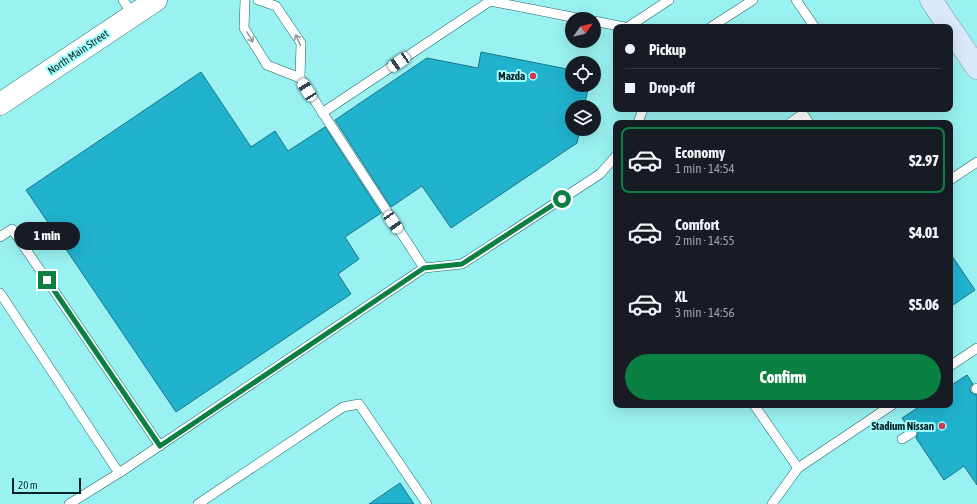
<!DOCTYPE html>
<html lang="en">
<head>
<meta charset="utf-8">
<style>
	:root { --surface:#171b24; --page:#242831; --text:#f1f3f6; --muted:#9ea1a6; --line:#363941; --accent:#0b8043 }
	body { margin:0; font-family:"Asap Condensed",sans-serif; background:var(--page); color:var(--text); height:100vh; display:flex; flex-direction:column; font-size:15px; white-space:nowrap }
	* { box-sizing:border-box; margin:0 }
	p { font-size:13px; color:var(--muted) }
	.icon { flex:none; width:22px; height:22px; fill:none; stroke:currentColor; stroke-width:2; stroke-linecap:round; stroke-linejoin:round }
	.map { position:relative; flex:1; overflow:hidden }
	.side { position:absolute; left:613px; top:120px; width:340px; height:288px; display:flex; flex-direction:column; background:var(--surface); border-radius:8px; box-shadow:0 4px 16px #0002 }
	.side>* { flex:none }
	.top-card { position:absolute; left:613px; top:24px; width:340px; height:88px; border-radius:8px; box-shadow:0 4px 16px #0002; display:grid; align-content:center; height:88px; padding:0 12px; background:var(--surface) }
	.needle { width:26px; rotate:56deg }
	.tools { position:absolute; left:565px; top:12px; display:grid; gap:8px }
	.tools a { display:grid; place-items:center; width:36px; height:36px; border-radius:50%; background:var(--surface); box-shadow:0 4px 16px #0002; font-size:20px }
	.scale { position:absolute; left:12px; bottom:10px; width:69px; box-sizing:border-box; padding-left:4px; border:2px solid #002425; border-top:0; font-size:11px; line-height:14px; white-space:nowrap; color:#002425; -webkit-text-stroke:3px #a6fefe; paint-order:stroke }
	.end { position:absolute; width:18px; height:18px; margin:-9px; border:5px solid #0b8043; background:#fff; box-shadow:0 0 0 2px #fff }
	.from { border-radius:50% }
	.bubble { position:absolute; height:28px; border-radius:14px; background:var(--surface); box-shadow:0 4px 16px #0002; font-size:13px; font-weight:800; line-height:28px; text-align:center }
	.car { position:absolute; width:12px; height:24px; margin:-12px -6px; border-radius:5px; box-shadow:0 0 3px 1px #0007; background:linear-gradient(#fff 24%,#345 0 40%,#fff 0 76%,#345 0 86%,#fff 0) }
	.top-card b { display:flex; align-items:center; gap:14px; height:38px; font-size:15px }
	.top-card b+b { border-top:1px solid var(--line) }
	.top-card i { width:10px; height:10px; background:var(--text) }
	ul { padding:7px 0 0; list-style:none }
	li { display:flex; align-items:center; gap:12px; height:66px; margin:0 8px 6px; padding:0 4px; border:2px solid transparent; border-radius:8px }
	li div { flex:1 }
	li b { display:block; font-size:15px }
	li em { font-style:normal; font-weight:800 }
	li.selected { border-color:var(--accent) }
	li>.icon { width:36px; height:36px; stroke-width:1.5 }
	.action { display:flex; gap:8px; margin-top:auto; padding:8px 12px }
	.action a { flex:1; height:46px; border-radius:24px; background:var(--accent); color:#fff; font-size:16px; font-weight:800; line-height:46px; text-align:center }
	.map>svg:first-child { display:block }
	.building { fill:#21b2ce; stroke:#1b7588 }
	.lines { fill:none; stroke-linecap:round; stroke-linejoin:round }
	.lane-casing { stroke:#1d6464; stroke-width:10 }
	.secondary-casing { stroke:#1d6464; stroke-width:23 }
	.primary-casing { stroke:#7e9aae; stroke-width:23 }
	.lane { stroke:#fff; stroke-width:9 }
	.secondary { stroke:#fff; stroke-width:22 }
	.primary { stroke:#dae8fb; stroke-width:22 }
	.oneway { stroke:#8c9c9d }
	.route { stroke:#0b8043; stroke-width:5 }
	.poi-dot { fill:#ca3a52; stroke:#a6fefe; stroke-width:1.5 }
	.labels { text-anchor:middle; stroke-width:4; stroke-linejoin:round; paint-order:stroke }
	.street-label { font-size:11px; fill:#002425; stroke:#a6fefe }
	.poi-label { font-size:11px; font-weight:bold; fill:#002425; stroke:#a6fefe; text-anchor:end }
</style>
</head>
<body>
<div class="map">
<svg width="977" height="504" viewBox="0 0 977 504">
	<rect width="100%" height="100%" fill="#99f1f1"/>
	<g class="building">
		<path d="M481 52 572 70V85H589L584 107H572V129H580L577 143 451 228 422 186 391 207 335 120 427 58 478 68Z"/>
		<path d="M201 72 251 147 275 131 288 151 325 127 381 213 345 237 359 259 338 274 351 294 176 412 26 190Z"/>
		<path d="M950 253 975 290 950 307Z"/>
		<path d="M967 375 973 384 970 387V391L972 393 977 395V485L964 466 944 480 916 438 918 433 917 430 912 427 909 428 902 418 922 405H950V386Z"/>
		<path d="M400 483 414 504H369Z"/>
	</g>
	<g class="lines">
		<defs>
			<g id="lane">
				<path d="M123 0 133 15"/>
				<path d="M245 0 244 28 267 65 300 78"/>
				<path d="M258 0 276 6 301 43 300 78 424 268"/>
				<path d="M796 0 814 26"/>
				<path d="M594 21 624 27"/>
				<path d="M628 27 669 0"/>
				<path d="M711 27 753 0"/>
				<path d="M322 113 490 1 582 19"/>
				<path d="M638 123 643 109"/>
				<path d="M790 123 803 114 809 123"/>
				<path d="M950 180 977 162"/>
				<path d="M0 237 12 229 160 446"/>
				<path d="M0 293 119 473 69 504"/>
				<path d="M950 366 977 348"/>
				<path d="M976 389 977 388"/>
				<path d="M754 405 798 468"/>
				<path d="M902 439 912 433"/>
				<path d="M119 473 424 268 462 264 600 174 616 156"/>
				<path d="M198 504 343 407 359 404 427 504"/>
				<path d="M772 504 798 468 892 405"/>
			</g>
			<path id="secondary" d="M0 104 156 0"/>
			<g id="primary">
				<path d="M931 0 949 27"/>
				<path d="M950 28 977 68"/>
			</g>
		</defs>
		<use href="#lane" class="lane-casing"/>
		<use href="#secondary" class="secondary-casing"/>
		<use href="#primary" class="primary-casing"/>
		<use href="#lane" class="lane"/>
		<use href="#secondary" class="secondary"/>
		<use href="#primary" class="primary"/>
	</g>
	<defs><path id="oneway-shaft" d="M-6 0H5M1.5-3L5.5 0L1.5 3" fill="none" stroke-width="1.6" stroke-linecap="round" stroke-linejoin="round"/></defs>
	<g class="oneway">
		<use href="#oneway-shaft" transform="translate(250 37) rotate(58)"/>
		<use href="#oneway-shaft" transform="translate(298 40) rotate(-116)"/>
	</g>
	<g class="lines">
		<path class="route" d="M47 280 160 446 424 268 462 264 562 199"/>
	</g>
	<g class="poi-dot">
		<circle cx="533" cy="76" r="4"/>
		<circle cx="942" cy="426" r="4"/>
	</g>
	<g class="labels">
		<g class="street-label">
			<text transform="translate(78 52) rotate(-34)" y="4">North Main Street</text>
		</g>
		<g class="poi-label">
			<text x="525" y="80">Mazda</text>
			<text x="934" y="430">Stadium Nissan</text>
		</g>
	</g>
</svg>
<div class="tools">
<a><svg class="needle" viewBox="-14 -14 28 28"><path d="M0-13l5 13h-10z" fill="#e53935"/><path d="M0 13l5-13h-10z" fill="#9ea1a6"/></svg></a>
<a><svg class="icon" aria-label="locate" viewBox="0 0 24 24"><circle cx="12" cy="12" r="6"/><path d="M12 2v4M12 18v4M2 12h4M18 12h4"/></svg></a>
<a><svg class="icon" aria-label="layers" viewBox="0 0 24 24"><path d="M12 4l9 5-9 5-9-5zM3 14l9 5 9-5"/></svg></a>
</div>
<div class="scale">20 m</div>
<i class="end from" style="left:562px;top:199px"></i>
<i class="end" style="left:47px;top:280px"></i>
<div class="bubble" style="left:14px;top:222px;width:66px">1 min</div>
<i class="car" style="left:399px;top:62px;rotate:236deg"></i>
<i class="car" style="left:307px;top:90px;rotate:327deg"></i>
<i class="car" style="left:393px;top:222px;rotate:146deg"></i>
<div class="top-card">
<b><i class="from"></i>Pickup</b>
<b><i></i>Drop-off</b>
</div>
<section class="side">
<ul>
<li class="selected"><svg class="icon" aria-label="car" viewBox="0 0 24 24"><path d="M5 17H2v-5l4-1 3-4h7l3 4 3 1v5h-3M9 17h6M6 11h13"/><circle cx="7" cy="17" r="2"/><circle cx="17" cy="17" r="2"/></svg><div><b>Economy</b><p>1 min · 14:54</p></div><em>$2.97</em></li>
<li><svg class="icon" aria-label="car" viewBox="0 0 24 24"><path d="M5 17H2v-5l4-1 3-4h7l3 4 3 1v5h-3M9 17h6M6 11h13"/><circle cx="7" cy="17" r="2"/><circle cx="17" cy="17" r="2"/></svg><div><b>Comfort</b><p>2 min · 14:55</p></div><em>$4.01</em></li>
<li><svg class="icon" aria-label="car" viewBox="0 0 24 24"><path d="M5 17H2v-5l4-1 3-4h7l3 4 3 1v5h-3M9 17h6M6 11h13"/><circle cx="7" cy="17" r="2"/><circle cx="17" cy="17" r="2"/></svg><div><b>XL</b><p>3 min · 14:56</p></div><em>$5.06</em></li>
</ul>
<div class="action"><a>Confirm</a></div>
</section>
</div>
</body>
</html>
